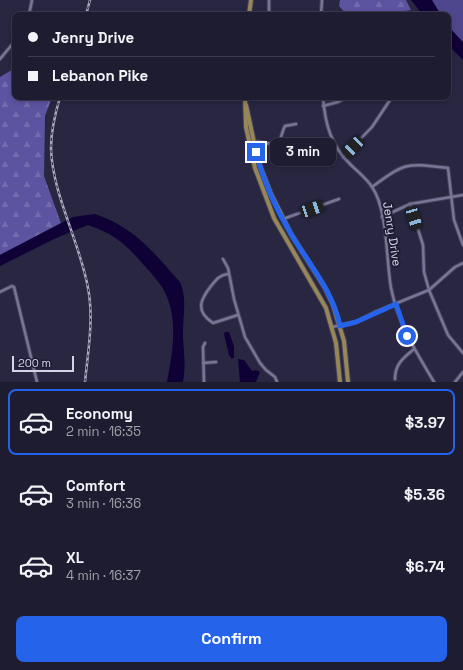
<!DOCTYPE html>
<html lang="en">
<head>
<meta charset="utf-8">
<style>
	:root { --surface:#1e1c31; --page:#262539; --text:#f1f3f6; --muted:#a1a1ab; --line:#3c3a4d; --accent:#2563eb }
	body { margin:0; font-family:"Space Grotesk",sans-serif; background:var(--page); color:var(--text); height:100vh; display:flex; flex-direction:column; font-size:15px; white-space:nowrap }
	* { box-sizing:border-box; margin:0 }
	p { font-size:13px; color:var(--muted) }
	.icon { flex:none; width:22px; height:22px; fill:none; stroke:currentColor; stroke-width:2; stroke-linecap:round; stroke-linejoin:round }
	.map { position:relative; height:382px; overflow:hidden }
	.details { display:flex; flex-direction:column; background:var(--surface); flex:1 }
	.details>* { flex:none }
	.hud { position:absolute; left:12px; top:12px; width:439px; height:88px; border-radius:8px; box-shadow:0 2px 6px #0003,0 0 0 1px var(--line); display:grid; align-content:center; height:88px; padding:0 16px; background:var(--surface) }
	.scale { position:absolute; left:12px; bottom:10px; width:62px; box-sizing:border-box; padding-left:4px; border:2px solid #d5d4e7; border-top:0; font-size:11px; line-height:14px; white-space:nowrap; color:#d5d4e7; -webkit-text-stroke:3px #1e1c36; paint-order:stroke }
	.end { position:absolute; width:18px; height:18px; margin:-9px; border:5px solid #2563eb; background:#fff; box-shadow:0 0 0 2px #fff }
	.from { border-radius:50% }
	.bubble { position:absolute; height:28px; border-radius:8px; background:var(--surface); box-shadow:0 2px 6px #0003,0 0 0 1px var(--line); font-size:13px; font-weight:800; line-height:28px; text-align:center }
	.car { position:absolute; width:12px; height:24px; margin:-12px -6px; border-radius:5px; box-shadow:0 0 3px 1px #0007; background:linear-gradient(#222 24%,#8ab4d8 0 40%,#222 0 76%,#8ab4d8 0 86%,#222 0) }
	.hud b { display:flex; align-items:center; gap:14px; height:38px; font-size:15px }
	.hud b+b { border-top:1px solid var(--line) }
	.hud i { width:10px; height:10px; background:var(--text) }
	ul { padding:7px 0 0; list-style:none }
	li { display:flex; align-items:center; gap:12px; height:66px; margin:0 8px 6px; padding:0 8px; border:2px solid transparent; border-radius:8px }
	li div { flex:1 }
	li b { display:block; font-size:15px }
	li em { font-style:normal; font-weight:800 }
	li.selected { border-color:var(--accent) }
	li>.icon { width:36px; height:36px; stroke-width:1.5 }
	.button { display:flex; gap:8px; margin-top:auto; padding:8px 16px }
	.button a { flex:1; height:46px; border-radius:8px; background:var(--accent); color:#fff; font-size:16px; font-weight:800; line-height:46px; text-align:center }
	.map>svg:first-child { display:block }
	.forest { fill:url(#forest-firs) }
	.park { fill:#4f478d }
	.water { fill:#0f0035 }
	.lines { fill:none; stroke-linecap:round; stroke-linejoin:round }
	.minor-casing { stroke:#444159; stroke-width:4.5 }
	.primary-casing { stroke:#444159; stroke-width:6 }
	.minor { stroke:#777696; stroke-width:2.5 }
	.primary { stroke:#968658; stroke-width:4 }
	.rail-casing { stroke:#aaa9be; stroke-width:2.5 }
	.rail { stroke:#1e1c36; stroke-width:1; stroke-dasharray:3; stroke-linecap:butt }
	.route { stroke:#2563eb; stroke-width:5 }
	.labels { text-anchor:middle; stroke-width:4; stroke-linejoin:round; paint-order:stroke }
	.street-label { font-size:12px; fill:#d5d4e7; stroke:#1e1c36 }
</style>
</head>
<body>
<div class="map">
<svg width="463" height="382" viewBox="0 0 463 382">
	<defs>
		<pattern id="forest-firs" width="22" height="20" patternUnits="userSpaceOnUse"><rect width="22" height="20" fill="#5c54a1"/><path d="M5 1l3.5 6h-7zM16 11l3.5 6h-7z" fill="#726cae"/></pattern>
	</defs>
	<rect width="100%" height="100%" fill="#282641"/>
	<g class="forest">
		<path d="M340 0H406L411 10 404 11 403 15H347L339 6Z"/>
		<path d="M15 68V97H52L45 116 44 176 61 223 0 255V77Z"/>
	</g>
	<path class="park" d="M421 0H463V55L448 40V15H431Z"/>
	<g class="water">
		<path d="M411 0H432L441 15H423Z"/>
		<path d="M448 26 463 42V60L448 45Z"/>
		<path d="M95 214C134 227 153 252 180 282 188 299 182 319 183 338 184 354 186 366 183 382H167C172 356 178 322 167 297 162 284 151 273 142 263 125 243 112 233 88 225L56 238 0 266V255L73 217Z"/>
		<path d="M225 332H229L234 346V357L232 359 229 355 224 334Z"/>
		<path d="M238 359 244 360 252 371 256 370 260 372 256 382H240Z"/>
	</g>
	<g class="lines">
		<defs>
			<g id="minor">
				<path d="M29 15 32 0"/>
				<path d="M269 15V0"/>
				<path d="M321 15 322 0"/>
				<path d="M0 59 15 41"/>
				<path d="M323 97C325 124 331 146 351 165 358 172 367 179 372 187 388 210 386 260 391 288 398 323 416 352 434 382"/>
				<path d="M323 106 338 102 347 97"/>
				<path d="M254 142C261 140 274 148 279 141 282 137 282 131 285 126L296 124"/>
				<path d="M343 157 372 127 392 97"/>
				<path d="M372 187C406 162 406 163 448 168L454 220 463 245"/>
				<path d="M410 204 423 245 424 272 429 290 448 335 463 353"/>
				<path d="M382 217 410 204 463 195"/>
				<path d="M283 219 339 199"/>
				<path d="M223 259 228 268 234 299 245 337 260 363 266 370 275 377 277 382"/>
				<path d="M228 274C219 275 216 280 211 286 200 300 195 311 213 323L238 315"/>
				<path d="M0 292 12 286 14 287 37 382"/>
				<path d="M332 327 356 322 375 312 429 290 455 267 463 263"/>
				<path d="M203 363 216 362"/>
				<path d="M395 379C395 364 403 358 414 349"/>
				<path d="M204 382 203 347 205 343"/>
				<path d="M455 382 463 372"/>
			</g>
			<g id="primary">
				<path d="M249 15 251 0"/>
				<path d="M245 97 246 127 255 168 274 218 326 308 336 343 340 382"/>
				<path d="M246 105 258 161 271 194 291 234 325 288 333 305 344 341 348 382"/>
			</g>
		</defs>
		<use href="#minor" class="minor-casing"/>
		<use href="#primary" class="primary-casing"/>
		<use href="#minor" class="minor"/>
		<use href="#primary" class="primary"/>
		<defs>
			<g id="rail">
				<path d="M86 15 90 0"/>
				<path d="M60 97C55 114 51 130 51 148 52 194 80 242 88 288 94 319 88 351 85 382"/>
			</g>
		</defs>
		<use href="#rail" class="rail-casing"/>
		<use href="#rail" class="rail"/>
	</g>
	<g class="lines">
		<path class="route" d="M256 152C263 180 276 209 291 234 309 264 333 291 340 326L356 322 396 304 407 336"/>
	</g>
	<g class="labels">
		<g class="street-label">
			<text transform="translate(392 234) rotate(81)" y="4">Jenry Drive</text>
		</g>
	</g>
</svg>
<div class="scale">200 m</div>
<i class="end from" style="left:407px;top:336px"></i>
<i class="end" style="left:256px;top:152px"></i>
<div class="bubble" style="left:270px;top:138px;width:66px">3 min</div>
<i class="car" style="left:353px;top:147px;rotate:224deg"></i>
<i class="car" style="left:312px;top:209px;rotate:71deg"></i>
<i class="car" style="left:414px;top:218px;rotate:163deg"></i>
<div class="hud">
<b><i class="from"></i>Jenry Drive</b>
<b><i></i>Lebanon Pike</b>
</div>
</div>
<section class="details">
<ul>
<li class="selected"><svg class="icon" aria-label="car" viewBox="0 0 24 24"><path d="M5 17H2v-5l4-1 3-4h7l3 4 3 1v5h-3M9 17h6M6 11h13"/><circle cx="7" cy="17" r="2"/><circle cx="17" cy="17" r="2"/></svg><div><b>Economy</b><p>2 min · 16:35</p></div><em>$3.97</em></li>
<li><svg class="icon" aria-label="car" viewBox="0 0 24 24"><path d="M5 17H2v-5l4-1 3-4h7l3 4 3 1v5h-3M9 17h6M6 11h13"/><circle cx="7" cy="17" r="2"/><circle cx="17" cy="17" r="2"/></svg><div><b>Comfort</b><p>3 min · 16:36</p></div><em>$5.36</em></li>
<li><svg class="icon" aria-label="car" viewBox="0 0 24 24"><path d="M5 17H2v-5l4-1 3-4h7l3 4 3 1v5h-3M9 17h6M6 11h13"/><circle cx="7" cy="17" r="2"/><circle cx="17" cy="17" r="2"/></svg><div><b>XL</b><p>4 min · 16:37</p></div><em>$6.74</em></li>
</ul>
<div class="button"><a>Confirm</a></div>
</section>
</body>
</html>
